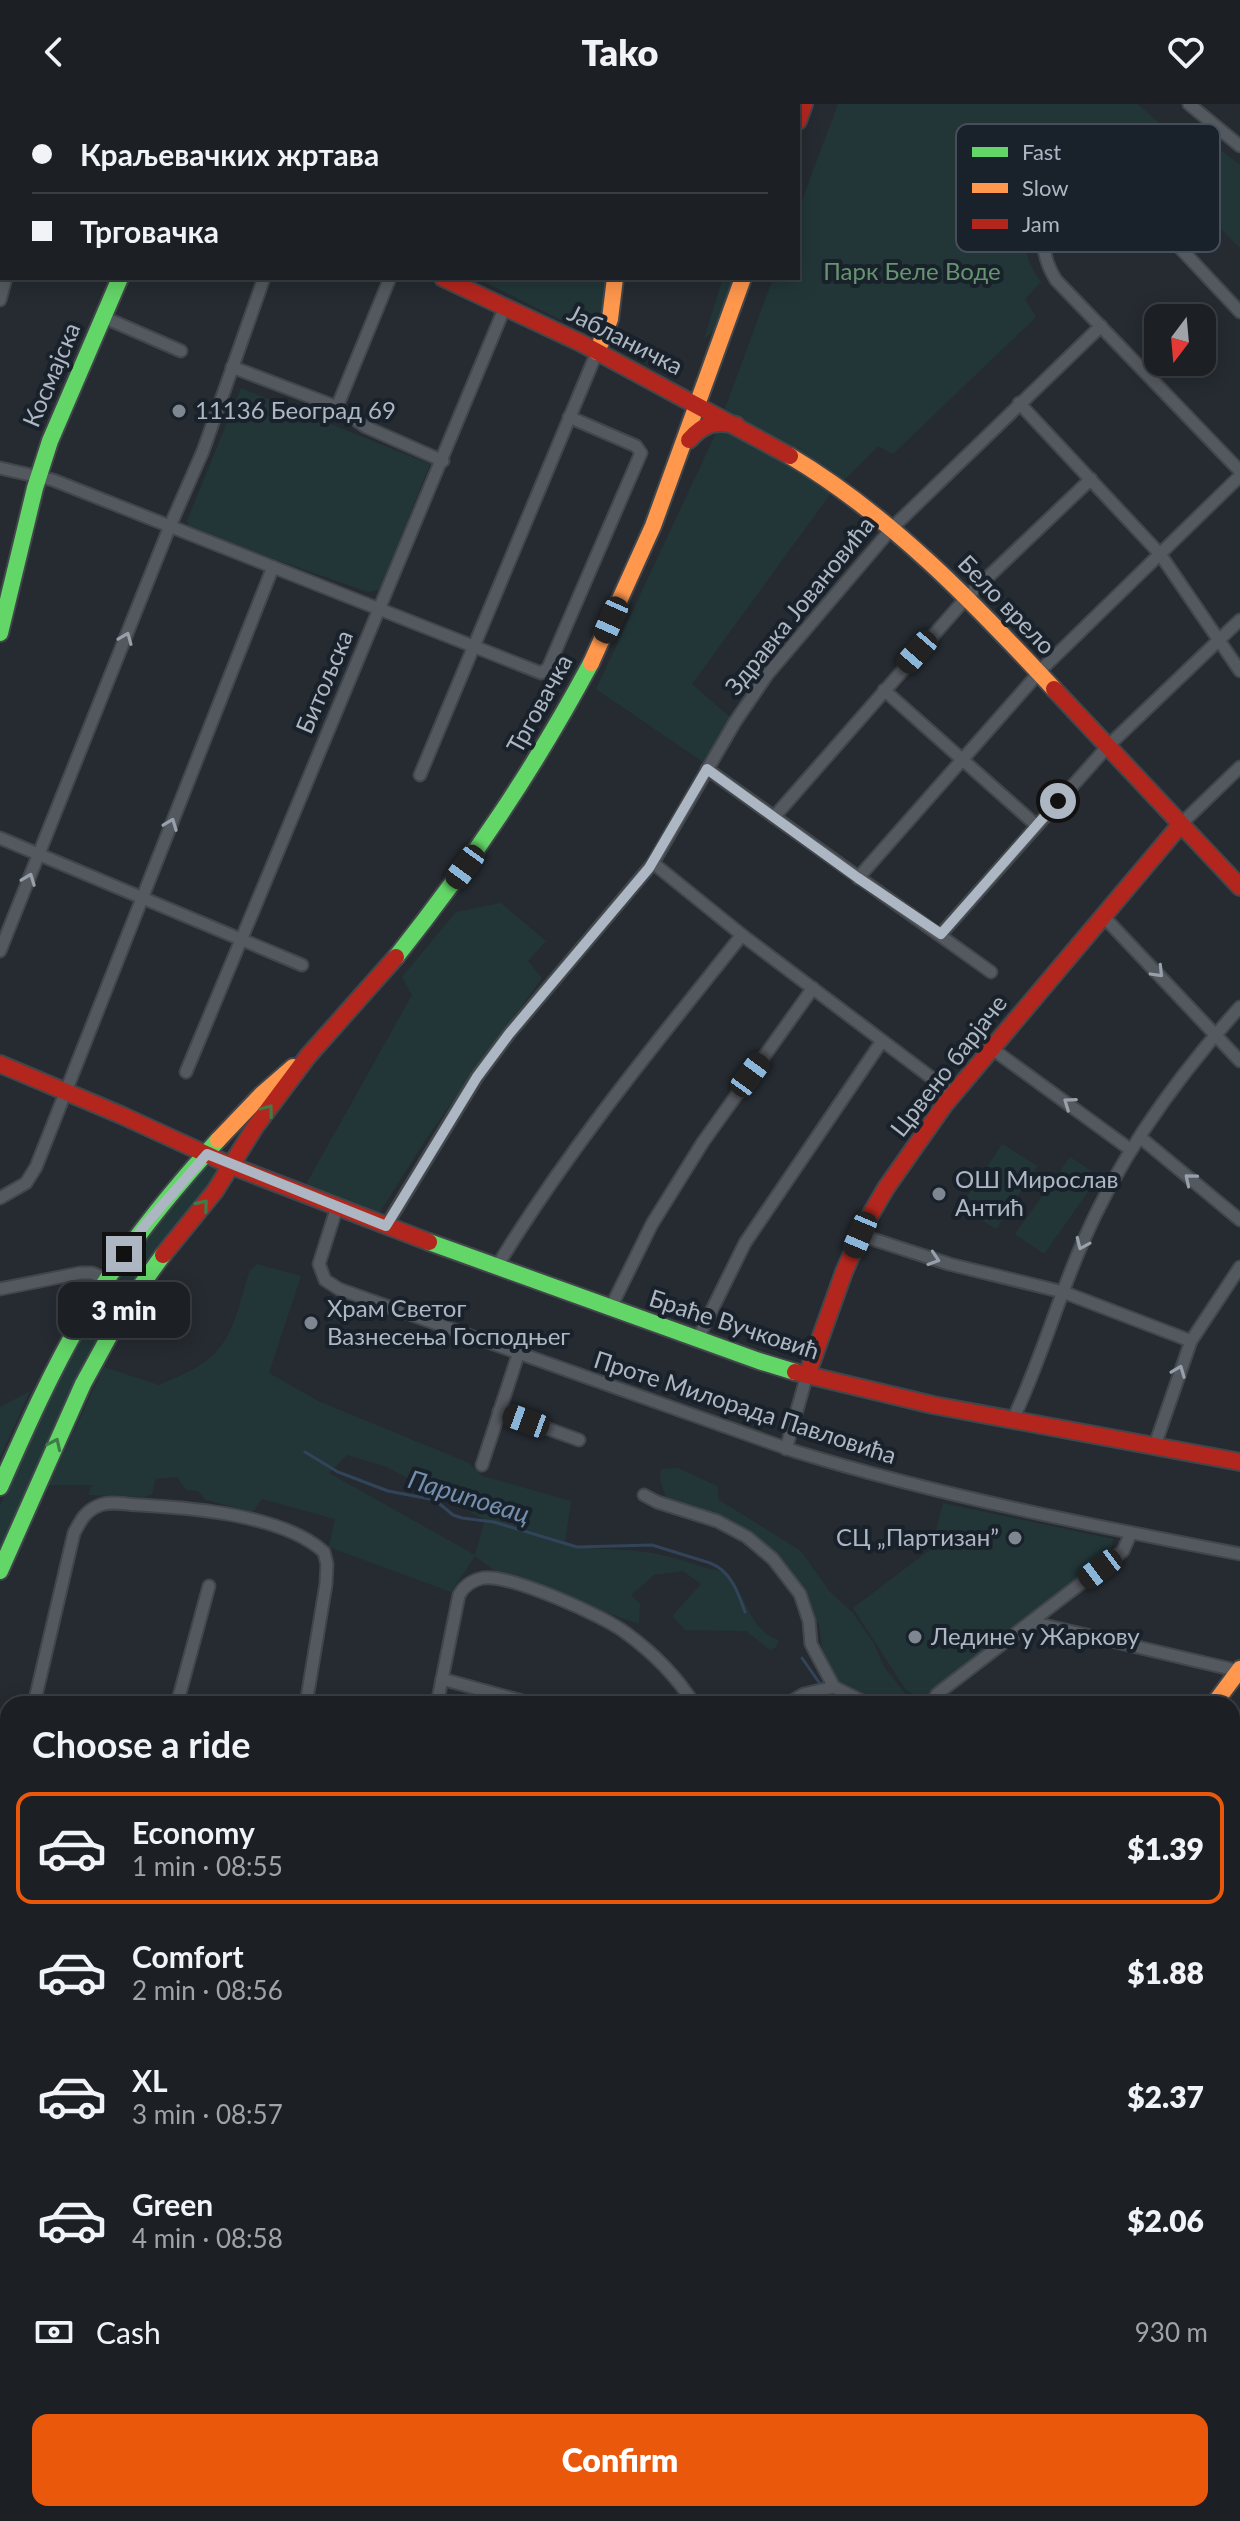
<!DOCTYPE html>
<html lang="en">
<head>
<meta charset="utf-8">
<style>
	:root { --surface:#1c2025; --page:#25282d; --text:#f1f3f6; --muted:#a0a3a7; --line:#3a3e42; --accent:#ea580c }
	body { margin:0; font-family:Lato,sans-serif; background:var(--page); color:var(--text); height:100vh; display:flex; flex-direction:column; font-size:30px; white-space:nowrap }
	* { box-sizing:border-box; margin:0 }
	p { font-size:26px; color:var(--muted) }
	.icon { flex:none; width:44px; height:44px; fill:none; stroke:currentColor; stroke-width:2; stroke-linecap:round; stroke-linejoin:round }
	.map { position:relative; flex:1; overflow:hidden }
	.details { position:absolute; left:0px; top:1592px; width:1240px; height:826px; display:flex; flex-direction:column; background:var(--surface); border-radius:24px 24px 0 0; box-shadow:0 4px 20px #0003,0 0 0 2px var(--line) }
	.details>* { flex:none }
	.guide { position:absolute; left:0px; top:0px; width:800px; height:176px; box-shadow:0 4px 20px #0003,0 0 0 2px var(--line); display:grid; align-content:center; height:176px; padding:0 32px; background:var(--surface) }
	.needle { width:52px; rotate:196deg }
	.buttons { position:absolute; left:1144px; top:200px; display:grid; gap:16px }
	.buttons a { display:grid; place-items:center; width:72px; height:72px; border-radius:16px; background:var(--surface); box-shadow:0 4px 20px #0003,0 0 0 2px var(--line); font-size:40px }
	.end { position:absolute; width:36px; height:36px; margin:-18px; border:10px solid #adb7c4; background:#111; box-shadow:0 0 0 4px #111 }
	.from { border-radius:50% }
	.bubble { position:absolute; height:56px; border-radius:16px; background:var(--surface); box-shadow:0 4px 20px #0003,0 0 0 2px var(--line); font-size:26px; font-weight:800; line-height:56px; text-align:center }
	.car { position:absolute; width:24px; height:48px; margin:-24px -12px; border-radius:10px; box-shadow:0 0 6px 2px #0007; background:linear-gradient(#222 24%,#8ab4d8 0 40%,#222 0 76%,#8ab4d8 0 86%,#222 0) }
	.guide b { display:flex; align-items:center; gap:28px; height:76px; font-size:30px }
	.guide b+b { border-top:2px solid var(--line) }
	.guide i { width:20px; height:20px; background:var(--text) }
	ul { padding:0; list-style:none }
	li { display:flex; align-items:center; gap:24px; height:112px; margin:0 16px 12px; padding:0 16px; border:4px solid transparent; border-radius:16px }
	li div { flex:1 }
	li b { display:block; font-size:30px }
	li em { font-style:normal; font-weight:800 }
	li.current { border-color:var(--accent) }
	li>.icon { width:72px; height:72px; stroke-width:1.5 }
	h2 { padding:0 32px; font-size:36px; line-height:96px }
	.pay { display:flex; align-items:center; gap:20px; height:88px; padding:0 32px; font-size:30px }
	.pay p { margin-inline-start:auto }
	.primary-button { display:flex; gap:16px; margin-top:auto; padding:16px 32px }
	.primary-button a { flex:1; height:92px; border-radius:16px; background:var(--accent); color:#fff; font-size:32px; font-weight:800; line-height:92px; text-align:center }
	header { display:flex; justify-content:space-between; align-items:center; height:104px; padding:0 32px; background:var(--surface); font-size:36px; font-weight:800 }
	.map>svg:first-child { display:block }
	.green { fill:#223638; fill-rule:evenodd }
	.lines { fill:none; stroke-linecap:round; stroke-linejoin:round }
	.stream { stroke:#32445a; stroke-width:3 }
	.street-casing { stroke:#41464b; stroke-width:15 }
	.fast-casing { stroke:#41464b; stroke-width:20 }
	.slow-casing { stroke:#41464b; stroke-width:20 }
	.jam-casing { stroke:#41464b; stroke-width:20 }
	.street { stroke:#545960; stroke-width:11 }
	.fast { stroke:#63d668; stroke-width:16 }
	.slow { stroke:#ff974d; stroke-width:16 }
	.jam { stroke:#b3261e; stroke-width:16 }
	.oneway { stroke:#97a0ab }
	.oneway2 { stroke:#3e7c4a }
	.route { stroke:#adb7c4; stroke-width:10 }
	.poi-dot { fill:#7d8691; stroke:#19212b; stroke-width:3 }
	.labels { text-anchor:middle; stroke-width:8; stroke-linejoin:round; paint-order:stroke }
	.park-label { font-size:24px; fill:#65946f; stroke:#19212b }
	.street-label { font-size:24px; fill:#adb7c4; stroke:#19212b }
	.poi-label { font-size:24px; fill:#adb7c4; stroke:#19212b; text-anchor:start }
	.water-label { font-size:26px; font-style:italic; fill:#748ead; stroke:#19212b }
	.key { fill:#19212b; stroke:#454e59; stroke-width:2 }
	.key-label { font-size:22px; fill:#adb7c4 }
</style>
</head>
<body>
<header><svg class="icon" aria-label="back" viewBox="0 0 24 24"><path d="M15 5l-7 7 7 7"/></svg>Tako<svg class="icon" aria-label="heart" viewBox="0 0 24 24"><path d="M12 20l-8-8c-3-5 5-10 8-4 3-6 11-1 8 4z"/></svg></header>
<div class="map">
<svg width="1240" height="2417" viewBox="0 0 1240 2417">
	<rect width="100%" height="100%" fill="#252b31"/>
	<g class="green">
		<path d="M348 0H591L590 2Z"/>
		<path d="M608 0H794L608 2Z"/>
		<path d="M838 0H1138L1172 31 1184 18 1240 61V144L1153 56 1134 79C1066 46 992 115 1041 178L1025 195 1036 213 893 350 878 342 831 389 692 580 732 615 706 660 596 585 716 329 773 174H798V107Z"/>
		<path d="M476 174H611L609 201 600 223 586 228Z"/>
		<path d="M723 174H734L716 225 704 235Z"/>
		<path d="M241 284 430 360 380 485 368 488 189 425 187 417Z"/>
		<path d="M501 799 546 837 528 857 542 874 426 1035 378 1111 305 1082 412 891 402 873 456 808Z"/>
		<path d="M1002 1040 1037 1062 996 1125 961 1103Z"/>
		<path d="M1070 1053 1099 1072 1044 1150 1015 1130Z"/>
		<path d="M209 1063 217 1065V1070L163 1137 0 1452V1402L58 1271 119 1165 203 1065Z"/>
		<path d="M257 1160 301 1172 269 1269 318 1297 469 1359 482 1372 571 1397 565 1439C591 1447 619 1444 645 1448 672 1451 697 1463 724 1468 747 1488 748 1527 779 1536L776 1543 770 1546 746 1527 685 1526 672 1512 701 1480 683 1467 654 1471 631 1491 640 1500 639 1520 499 1470 475 1452 451 1488 329 1443 335 1415 262 1395 253 1408 206 1396 198 1387 186 1386 177 1373 155 1375 152 1390 145 1393 88 1391 92 1381H49L104 1263 159 1281C178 1272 200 1265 215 1249 235 1230 241 1192 250 1166ZM347 1351 387 1363 485 1416 475 1451 329 1369Z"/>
		<path d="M30 1287 0 1353V1303Z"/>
		<path d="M678 1364 717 1382 719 1396 801 1447 829 1487 852 1508 873 1538 884 1563 905 1589 912 1594 910 1600H787L839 1582 822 1544 819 1520 806 1505 800 1490 729 1416 666 1393 660 1376 661 1365Z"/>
		<path d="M943 1399 1113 1435 1110 1451 924 1597 906 1586 853 1504 931 1445Z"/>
		<path d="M0 2137 8 2142V2209L0 2203Z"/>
		<path d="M1232 2167 1240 2169V2212L1232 2209Z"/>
		<path d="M8 2241V2332L7 2333 0 2328V2250Z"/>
		<path d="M1232 2254 1240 2257V2417H1179L1183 2410H1232Z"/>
		<path d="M1079 2410H1146L1156 2417H1082Z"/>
	</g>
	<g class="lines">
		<g class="stream">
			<path d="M305 1348 338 1368 388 1387 435 1396 453 1411 462 1414 494 1418 577 1443 652 1441 710 1459C731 1467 738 1488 745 1508"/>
			<path d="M802 1554 823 1584"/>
			<path d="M827 1590 834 1600"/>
			<path d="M1232 1739 1240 1737"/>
		</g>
		<defs>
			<g id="street">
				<path d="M147 0V2"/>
				<path d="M1189 0 1240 42"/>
				<path d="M40 2V0"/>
				<path d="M0 166 2 167"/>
				<path d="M0 196 6 174"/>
				<path d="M1240 208 1138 99C1079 57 1017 114 1056 176L1240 367"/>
				<path d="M103 213 181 247"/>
				<path d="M232 263 337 303 366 323 443 357"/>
				<path d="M1019 299 1160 450 1240 567"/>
				<path d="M337 303 390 174"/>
				<path d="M0 364 53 376 541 569 548 564 641 349 636 342 569 313"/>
				<path d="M884 586 1036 721"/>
				<path d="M707 665 991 868"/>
				<path d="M420 671 597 248"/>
				<path d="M774 713 967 493 1091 375"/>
				<path d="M1181 720 1240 663"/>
				<path d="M0 734 302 861"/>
				<path d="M653 759 742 831 953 990"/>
				<path d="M858 774 1044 563 1240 372"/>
				<path d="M1104 813 1240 957"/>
				<path d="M941 830 1108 642 1240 516"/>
				<path d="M0 847 170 422 203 347 264 174"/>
				<path d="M991 944 1131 1046"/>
				<path d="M186 968 505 203"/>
				<path d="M1141 1034 1240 1116"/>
				<path d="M0 1094 26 1079 36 1063 273 463"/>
				<path d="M337 1103 319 1160 325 1176 339 1185 794 1347C940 1392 1090 1421 1240 1450"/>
				<path d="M386 1122 477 973 509 930 653 759 735 618 767 571 892 424 1101 222"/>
				<path d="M860 1131 949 1160 1063 1188 1191 1237"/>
				<path d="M496 1164C568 1045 656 939 742 831"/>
				<path d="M0 1185 80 1169H92L106 1175"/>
				<path d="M610 1205 652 1120 703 1038 813 884"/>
				<path d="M697 1236 745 1139 882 937"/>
				<path d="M499 1307 579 1336"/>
				<path d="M1013 1315C1040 1259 1057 1197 1082 1140 1119 1053 1177 973 1240 903"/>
				<path d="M1155 1341 1191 1237 1240 1163"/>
				<path d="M786 1345 807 1271"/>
				<path d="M482 1361 518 1251"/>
				<path d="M644 1391 657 1398 717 1417 747 1433 773 1455 800 1490 809 1517 811 1540 834 1583 868 1600"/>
				<path d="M1031 1518 1239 1567"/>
				<path d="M442 1575 533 1600"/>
				<path d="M34 1600 74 1429C80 1418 85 1407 98 1402 110 1396 127 1401 140 1401 193 1404 283 1411 324 1448L327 1460 326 1480 306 1600"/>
				<path d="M177 1600 209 1482"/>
				<path d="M437 1600 459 1491C464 1482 473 1476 483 1474 510 1470 604 1512 626 1529 652 1548 677 1573 694 1600"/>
				<path d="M787 1600 804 1590 834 1583"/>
				<path d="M931 1600 937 1590 1123 1447 1131 1429"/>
				<path d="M0 1623 8 1619"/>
				<path d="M1232 1936 1240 1942"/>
				<path d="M76 2410 77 2417"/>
				<path d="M271 2410 276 2417"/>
				<path d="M547 2410 554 2417"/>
				<path d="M106 2417 117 2410"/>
				<path d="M687 2417 692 2410"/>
			</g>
			<g id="fast">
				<path d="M0 52 2 53"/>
				<path d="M0 529 35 384 50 337 120 174"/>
				<path d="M396 853C472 757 533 667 591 559"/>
				<path d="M429 1138 759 1257 795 1268"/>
				<path d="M0 1383C25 1327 50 1270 81 1217 119 1151 167 1092 218 1036"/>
				<path d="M0 1467 83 1280 124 1205 163 1151"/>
				<path d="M1232 1986 1240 1956"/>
				<path d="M1041 2417 1046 2410"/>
			</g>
			<g id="slow">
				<path d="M597 248 610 215 615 174"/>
				<path d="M790 352C891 412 975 500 1054 585"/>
				<path d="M591 559 653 422 743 174"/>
				<path d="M218 1036 262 990 293 963"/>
				<path d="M1214 1600 1240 1565"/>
				<path d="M382 2417 396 2410"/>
			</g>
			<g id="jam">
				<path d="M596 2 597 0"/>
				<path d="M798 17 804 0"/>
				<path d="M443 174 581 239 790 352"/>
				<path d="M689 336C703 320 715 316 736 321"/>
				<path d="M1054 585 1240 783"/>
				<path d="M0 960 121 1011 232 1062 429 1138"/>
				<path d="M163 1151 215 1087 255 1023 308 952 396 853"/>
				<path d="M795 1268 933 1301 1240 1358"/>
				<path d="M807 1271 844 1168 865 1120 886 1084 945 1000 1181 720"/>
				<path d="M0 1799 8 1801"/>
			</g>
		</defs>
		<use href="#street" class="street-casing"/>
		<use href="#fast" class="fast-casing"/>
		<use href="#slow" class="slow-casing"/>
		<use href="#jam" class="jam-casing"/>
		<use href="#street" class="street"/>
		<use href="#fast" class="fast"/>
		<use href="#slow" class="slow"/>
		<use href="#jam" class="jam"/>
	</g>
	<defs><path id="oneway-chevron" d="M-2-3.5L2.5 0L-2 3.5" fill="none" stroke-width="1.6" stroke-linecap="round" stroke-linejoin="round" transform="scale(2)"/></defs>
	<g class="oneway">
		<use href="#oneway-chevron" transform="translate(126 534) rotate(-68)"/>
		<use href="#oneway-chevron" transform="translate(171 720) rotate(-69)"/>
		<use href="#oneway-chevron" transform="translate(29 775) rotate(-69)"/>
		<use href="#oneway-chevron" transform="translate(1158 868) rotate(46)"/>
		<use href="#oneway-chevron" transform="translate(1069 999) rotate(-145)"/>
		<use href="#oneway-chevron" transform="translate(1190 1075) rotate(-140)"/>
		<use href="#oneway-chevron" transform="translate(1082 1140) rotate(114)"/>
		<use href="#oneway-chevron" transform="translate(934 1155) rotate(18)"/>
		<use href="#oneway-chevron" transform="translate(1179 1267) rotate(-69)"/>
	</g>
	<g class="oneway2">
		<use href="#oneway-chevron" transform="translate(268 1006) rotate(-53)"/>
		<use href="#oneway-chevron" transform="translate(203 1101) rotate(-50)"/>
		<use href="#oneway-chevron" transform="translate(55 1340) rotate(-65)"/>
	</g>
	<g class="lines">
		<path class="route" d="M124 1150 145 1121 207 1050 386 1122 477 973 509 930 649 764 707 665 858 774 941 830 1058 697"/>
	</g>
	<g class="poi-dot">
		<circle cx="179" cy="307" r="8"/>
		<circle cx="939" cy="1090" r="8"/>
		<circle cx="311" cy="1219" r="8"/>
		<circle cx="1015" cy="1434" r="8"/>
		<circle cx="915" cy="1533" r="8"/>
	</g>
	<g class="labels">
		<g class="park-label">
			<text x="912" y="176">Парк Беле Воде</text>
		</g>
		<g class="street-label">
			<text transform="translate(625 236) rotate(27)" y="8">Јабланичка</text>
			<text transform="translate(52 271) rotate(-67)" y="8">Космајска</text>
			<text transform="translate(1006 501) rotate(46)" y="8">Бело врело</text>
			<text transform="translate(800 502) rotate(-51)" y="8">Здравка Јовановића</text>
			<text transform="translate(325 578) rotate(-67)" y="8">Битољска</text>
			<text transform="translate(540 600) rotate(-61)" y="8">Трговачка</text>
			<text transform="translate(949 962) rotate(-52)" y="8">Црвено барјаче</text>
			<text transform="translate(734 1221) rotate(18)" y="8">Браће Вучковић</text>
			<text transform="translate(745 1304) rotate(18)" y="8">Проте Милорада Павловића</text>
		</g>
		<g class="poi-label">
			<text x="195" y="315">11136 Београд 69</text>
			<text x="955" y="1084">ОШ Мирослав<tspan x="955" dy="28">Антић</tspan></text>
			<text x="327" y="1213">Храм Светог<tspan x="327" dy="28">Вазнесења Господњег</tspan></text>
			<text x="999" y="1442" text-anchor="end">СЦ „Партизан”</text>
			<text x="931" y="1541">Ледине у Жаркову</text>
		</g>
		<g class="water-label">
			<text transform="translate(469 1393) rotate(17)" y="9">Париповац</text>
		</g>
	</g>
	<rect x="956" y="20" width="264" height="128" rx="12" class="key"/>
	<rect x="972" y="43" width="36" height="10" fill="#63d668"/>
	<rect x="972" y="79" width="36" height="10" fill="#ff974d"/>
	<rect x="972" y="115" width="36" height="10" fill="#b3261e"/>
	<g class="key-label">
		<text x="1022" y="56">Fast</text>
		<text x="1022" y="92">Slow</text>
		<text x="1022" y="128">Jam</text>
	</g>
</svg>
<div class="buttons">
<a><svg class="needle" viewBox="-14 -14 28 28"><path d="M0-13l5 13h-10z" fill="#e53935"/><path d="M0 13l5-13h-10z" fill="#a0a3a7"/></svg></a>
</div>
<i class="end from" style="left:1058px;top:697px"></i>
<i class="end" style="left:124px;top:1150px"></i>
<div class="bubble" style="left:58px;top:1178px;width:132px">3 min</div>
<i class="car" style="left:611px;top:516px;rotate:204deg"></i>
<i class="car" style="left:917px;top:548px;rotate:221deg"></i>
<i class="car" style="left:465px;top:763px;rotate:216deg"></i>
<i class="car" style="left:750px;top:971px;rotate:36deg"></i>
<i class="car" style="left:860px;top:1131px;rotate:203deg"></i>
<i class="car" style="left:526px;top:1317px;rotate:290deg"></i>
<i class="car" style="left:1100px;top:1465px;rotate:233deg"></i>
<div class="guide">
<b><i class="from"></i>Краљевачких жртава</b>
<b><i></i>Трговачка</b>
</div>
<section class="details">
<h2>Choose a ride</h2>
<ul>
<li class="current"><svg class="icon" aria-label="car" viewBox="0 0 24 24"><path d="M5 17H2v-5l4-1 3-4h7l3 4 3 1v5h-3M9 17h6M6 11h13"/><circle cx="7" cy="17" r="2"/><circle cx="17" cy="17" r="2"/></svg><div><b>Economy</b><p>1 min · 08:55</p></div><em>$1.39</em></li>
<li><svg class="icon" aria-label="car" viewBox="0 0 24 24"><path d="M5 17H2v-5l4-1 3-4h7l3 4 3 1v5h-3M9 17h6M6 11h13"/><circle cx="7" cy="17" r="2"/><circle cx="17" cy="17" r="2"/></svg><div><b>Comfort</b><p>2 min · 08:56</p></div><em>$1.88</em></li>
<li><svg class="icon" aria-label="car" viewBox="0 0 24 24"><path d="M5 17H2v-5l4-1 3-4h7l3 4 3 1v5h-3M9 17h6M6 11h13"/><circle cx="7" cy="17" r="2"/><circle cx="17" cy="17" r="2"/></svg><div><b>XL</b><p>3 min · 08:57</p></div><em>$2.37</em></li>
<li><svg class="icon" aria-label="car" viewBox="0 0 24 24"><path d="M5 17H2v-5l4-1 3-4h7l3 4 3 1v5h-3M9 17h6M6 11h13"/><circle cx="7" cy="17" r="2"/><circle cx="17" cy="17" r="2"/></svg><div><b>Green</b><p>4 min · 08:58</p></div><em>$2.06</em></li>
</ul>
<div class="pay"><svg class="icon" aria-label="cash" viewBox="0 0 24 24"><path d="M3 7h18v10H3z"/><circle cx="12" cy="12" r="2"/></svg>Cash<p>930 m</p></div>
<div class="primary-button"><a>Confirm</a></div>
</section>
</div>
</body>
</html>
